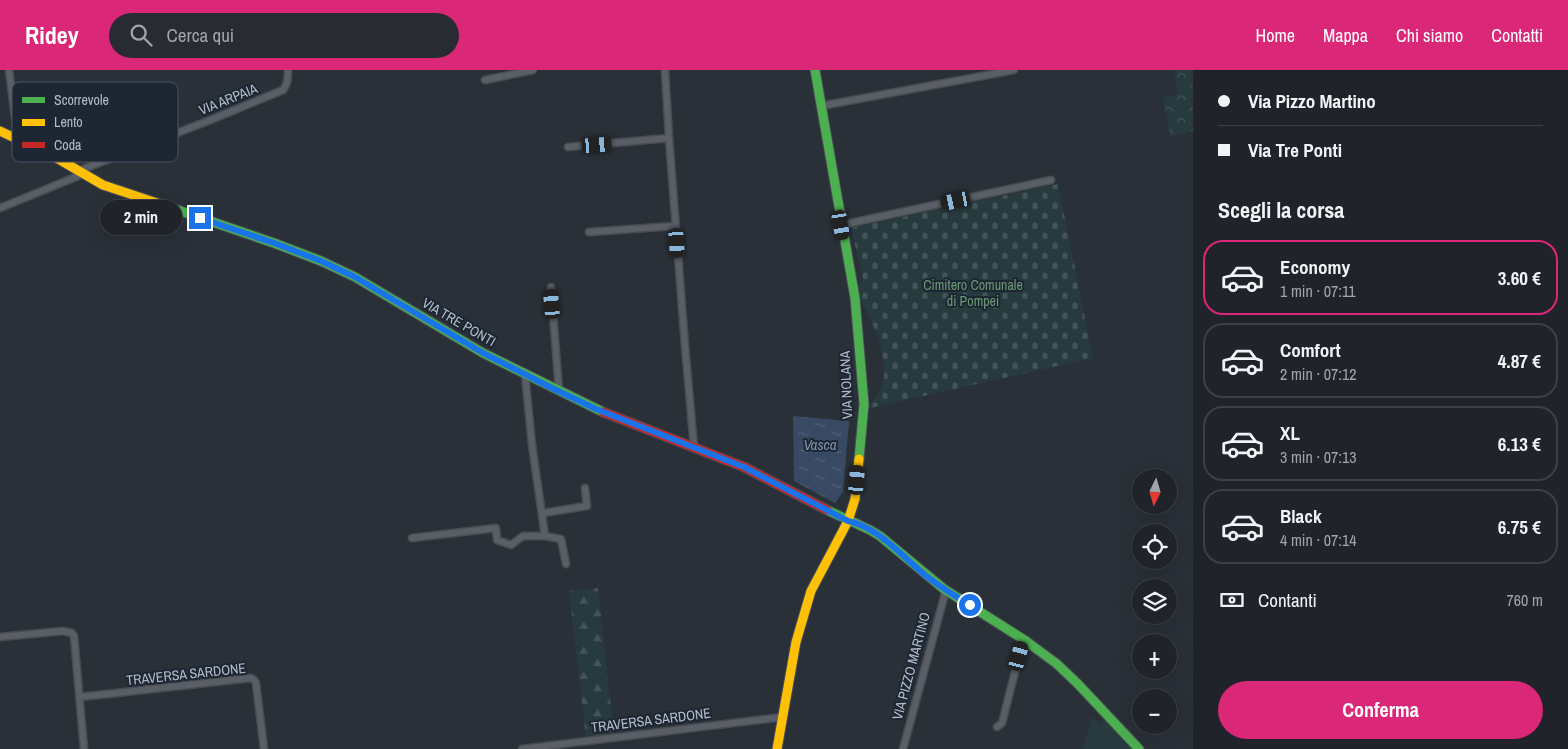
<!DOCTYPE html>
<html lang="it">
<head>
<meta charset="utf-8">
<style>
	:root { --surface:#20242a; --page:#282c32; --text:#f1f3f6; --muted:#a2a4a8; --line:#3d4147; --accent:#db2777 }
	body { margin:0; font-family:"Archivo Narrow",sans-serif; background:var(--page); color:var(--text); height:100vh; display:flex; flex-direction:column; font-size:19px; white-space:nowrap }
	* { box-sizing:border-box; margin:0 }
	p { font-size:16px; color:var(--muted) }
	.icon { flex:none; width:28px; height:28px; fill:none; stroke:currentColor; stroke-width:2; stroke-linecap:round; stroke-linejoin:round }
	.map { position:relative; flex:1; overflow:hidden }
	.drawer { display:flex; flex-direction:column; background:var(--surface); width:375px }
	.drawer>* { flex:none }
	.banner { display:grid; align-content:center; height:110px; padding:0 25px; background:var(--surface) }
	.needle { width:32px; rotate:185deg }
	.fabs { position:absolute; left:1132px; top:399px; display:grid; gap:10px }
	.fabs a { display:grid; place-items:center; width:45px; height:45px; border-radius:50%; background:var(--surface); box-shadow:0 5px 20px #0002,0 0 0 1px var(--line); font-size:25px }
	.end { position:absolute; width:22px; height:22px; margin:-11px; border:6px solid #1a73e8; background:#fff; box-shadow:0 0 0 2px #fff }
	.from { border-radius:50% }
	.bubble { position:absolute; height:35px; border-radius:18px; background:var(--surface); box-shadow:0 5px 20px #0002,0 0 0 1px var(--line); font-size:16px; font-weight:700; line-height:35px; text-align:center }
	.car { position:absolute; width:15px; height:30px; margin:-15px -8px; border-radius:6px; box-shadow:0 0 4px 1px #0007; background:linear-gradient(#222 24%,#8ab4d8 0 40%,#222 0 76%,#8ab4d8 0 86%,#222 0) }
	.banner b { display:flex; align-items:center; gap:18px; height:48px; font-size:19px }
	.banner b+b { border-top:1px solid var(--line) }
	.banner i { width:12px; height:12px; background:var(--text) }
	ul { padding:0; list-style:none }
	li { display:flex; align-items:center; gap:15px; height:75px; margin:0 10px 8px; padding:0 15px; border:2px solid var(--line); border-radius:20px }
	li div { flex:1 }
	li b { display:block; font-size:19px }
	li em { font-style:normal; font-weight:700 }
	li.on { border-color:var(--accent) }
	li>.icon { width:45px; height:45px; stroke-width:1.5 }
	h2 { padding:0 25px; font-size:22px; line-height:60px }
	.pay { display:flex; align-items:center; gap:12px; height:55px; padding:0 25px; font-size:19px }
	.pay p { margin-inline-start:auto }
	.button { display:flex; gap:10px; margin-top:auto; padding:10px 25px }
	.button a { flex:1; height:58px; border-radius:30px; background:var(--accent); color:#fff; font-size:20px; font-weight:700; line-height:58px; text-align:center }
	header { display:flex; align-items:center; gap:30px; box-sizing:border-box; height:70px; padding:0 25px; background:var(--accent); color:#fff }
	header strong { font-size:24px }
	nav { display:flex; gap:28px; margin-inline-start:auto; font-size:18px }
	.search { width:350px; height:45px; background:var(--page); display:flex; align-items:center; gap:12px; box-sizing:border-box; padding:0 18px; border-radius:28px; color:var(--muted); font-size:19px }
	main { display:flex; flex:1; min-height:0 }
	.map>svg:first-child { display:block }
	.grass { fill:#273a3e }
	.forest { fill:url(#forest-firs) }
	.cemetery { fill:url(#cemetery-stones) }
	.park { fill:url(#park-crowns) }
	.water { fill:url(#water-ripples) }
	.lines { fill:none; stroke-linecap:round; stroke-linejoin:round }
	.street-casing { stroke:#484c53; stroke-width:9 }
	.fast-casing { stroke:#484c53; stroke-width:11 }
	.slow-casing { stroke:#484c53; stroke-width:11 }
	.jam-casing { stroke:#484c53; stroke-width:11 }
	.street { stroke:#5a5e66; stroke-width:6 }
	.fast { stroke:#4caf50; stroke-width:9 }
	.slow { stroke:#ffc107; stroke-width:9 }
	.jam { stroke:#c62828; stroke-width:9 }
	.route { stroke:#1a73e8; stroke-width:6 }
	.labels { text-anchor:middle; stroke-width:4; stroke-linejoin:round; paint-order:stroke }
	.street-label { font-size:14px; fill:#b4bcc9; stroke:#1d2633 }
	.park-label { font-size:14px; fill:#6b9a76; stroke:#1d2633 }
	.water-label { font-size:15px; font-style:italic; fill:#7c92b1; stroke:#1d2633 }
	.key { fill:#1d2633; stroke:#4a5360; stroke-width:1 }
	.key-label { font-size:14px; fill:#b4bcc9 }
</style>
</head>
<body>
<header>
<strong>Ridey</strong>
<div class="search"><svg class="icon" aria-label="search" viewBox="0 0 24 24"><circle cx="10" cy="10" r="6"/><path d="M15 15l6 6"/></svg>Cerca qui</div>
<nav><a>Home</a><a>Mappa</a><a>Chi siamo</a><a>Contatti</a></nav>
</header>
<main>
<div class="map">
<svg width="1193" height="679" viewBox="0 0 1193 679">
	<defs>
		<pattern id="forest-firs" width="22" height="20" patternUnits="userSpaceOnUse" patternTransform="scale(1.25)"><rect width="22" height="20" fill="#273a3e"/><path d="M5 1l3.5 6h-7zM16 11l3.5 6h-7z" fill="#445559"/></pattern>
		<pattern id="cemetery-stones" width="16" height="16" patternUnits="userSpaceOnUse" patternTransform="scale(1.25)"><rect width="16" height="16" fill="#273a3e"/><path d="M2 7V4a2 2 0 0 1 4 0v3zM10 15v-3a2 2 0 0 1 4 0v3z" fill="#445559"/></pattern>
		<pattern id="park-crowns" width="20" height="18" patternUnits="userSpaceOnUse" patternTransform="scale(1.25)"><rect width="20" height="18" fill="#273a3e"/><path d="M2 6a3 3 0 1 1 6 0M12 15a3 3 0 1 1 6 0" fill="none" stroke="#445559"/></pattern>
		<pattern id="water-ripples" width="26" height="14" patternUnits="userSpaceOnUse" patternTransform="scale(1.25)"><rect width="26" height="14" fill="#384963"/><path d="M2 4q2-2 4 0t4 0M15 11q2-2 4 0t4 0" fill="none" stroke="#526178"/></pattern>
	</defs>
	<rect width="100%" height="100%" fill="#2a3038"/>
	<path class="grass" d="M1092 647 1102 653 1104 647 1135 679H1083Z"/>
	<path class="forest" d="M598 518 614 664 586 668 569 521Z"/>
	<path class="cemetery" d="M1058 114 1093 288 866 339C873 332 879 324 882 316 891 290 871 244 855 223L863 208 851 158Z"/>
	<path class="park" d="M1174 0H1193V61L1170 66 1163 28 1178 25Z"/>
	<path class="water" d="M793 346 849 351 843 422 835 433 794 411Z"/>
	<g class="lines">
		<defs>
			<g id="street">
				<path d="M9 0 18 70"/>
				<path d="M485 10 533 0"/>
				<path d="M821 36 1014 0"/>
				<path d="M669 68 685 276 694 377"/>
				<path d="M568 77 669 68 665 0"/>
				<path d="M78 101 208 51 283 20C288 14 288 8 288 0"/>
				<path d="M0 138 83 104"/>
				<path d="M841 155 1051 110"/>
				<path d="M589 162 675 156"/>
				<path d="M551 217 559 321"/>
				<path d="M525 304 532 375 545 466 561 469 566 494"/>
				<path d="M543 443 587 436 585 418"/>
				<path d="M412 468 496 458 497 470 511 475 523 466H545"/>
				<path d="M0 567 63 561 72 563 74 566 84 679"/>
				<path d="M80 627 251 608 254 610 256 613 264 679"/>
				<path d="M997 657 1002 653 1023 570"/>
				<path d="M522 679 783 647"/>
				<path d="M903 679 946 520"/>
			</g>
			<g id="fast">
				<path d="M815 0 855 228 864 334 859 389"/>
				<path d="M172 138 274 173 321 191 355 207 483 283 603 342"/>
				<path d="M827 440 870 460 880 466 944 519 1026 571 1057 594 1078 614 1139 679"/>
			</g>
			<g id="slow">
				<path d="M0 61 55 87 103 115 172 138"/>
				<path d="M777 679 796 572 811 521 848 451 855 429 859 389"/>
			</g>
			<path id="jam" d="M603 342 744 397 827 440"/>
		</defs>
		<use href="#street" class="street-casing"/>
		<use href="#fast" class="fast-casing"/>
		<use href="#slow" class="slow-casing"/>
		<use href="#jam" class="jam-casing"/>
		<use href="#street" class="street"/>
		<use href="#fast" class="fast"/>
		<use href="#slow" class="slow"/>
		<use href="#jam" class="jam"/>
	</g>
	<g class="lines">
		<path class="route" d="M200 148 274 173 321 191 355 207 483 283 550 317 596 339 744 397 848 451C878 457 902 486 925 505 940 517 955 526 970 535"/>
	</g>
	<g class="labels">
		<g class="street-label">
			<text transform="translate(228 29) rotate(-22)" y="5">VIA ARPAIA</text>
			<text transform="translate(459 252) rotate(30)" y="5">VIA TRE PONTI</text>
			<text transform="translate(846 315) rotate(-92)" y="5">VIA NOLANA</text>
			<text transform="translate(911 596) rotate(-75)" y="5">VIA PIZZO MARTINO</text>
			<text transform="translate(186 604) rotate(-6)" y="5">TRAVERSA SARDONE</text>
			<text transform="translate(651 650) rotate(-7)" y="5">TRAVERSA SARDONE</text>
		</g>
		<g class="park-label">
			<text x="973" y="220">Cimitero Comunale<tspan x="973" dy="16">di Pompei</tspan></text>
		</g>
		<g class="water-label">
			<text x="820" y="380">Vasca</text>
		</g>
	</g>
	<rect x="12" y="12" width="166" height="80" rx="8" class="key"/>
	<rect x="22" y="27" width="23" height="6" fill="#4caf50"/>
	<rect x="22" y="49" width="23" height="7" fill="#ffc107"/>
	<rect x="22" y="72" width="23" height="6" fill="#c62828"/>
	<g class="key-label">
		<text x="54" y="35">Scorrevole</text>
		<text x="54" y="57">Lento</text>
		<text x="54" y="80">Coda</text>
	</g>
</svg>
<div class="fabs">
<a><svg class="needle" viewBox="-14 -14 28 28"><path d="M0-13l5 13h-10z" fill="#e53935"/><path d="M0 13l5-13h-10z" fill="#a2a4a8"/></svg></a>
<a><svg class="icon" aria-label="locate" viewBox="0 0 24 24"><circle cx="12" cy="12" r="6"/><path d="M12 2v4M12 18v4M2 12h4M18 12h4"/></svg></a>
<a><svg class="icon" aria-label="layers" viewBox="0 0 24 24"><path d="M12 4l9 5-9 5-9-5zM3 14l9 5 9-5"/></svg></a>
<a>+</a>
<a>−</a>
</div>
<i class="end from" style="left:970px;top:535px"></i>
<i class="end" style="left:200px;top:148px"></i>
<div class="bubble" style="left:100px;top:130px;width:82px">2 min</div>
<i class="car" style="left:597px;top:75px;rotate:86deg"></i>
<i class="car" style="left:956px;top:131px;rotate:258deg"></i>
<i class="car" style="left:841px;top:155px;rotate:170deg"></i>
<i class="car" style="left:677px;top:173px;rotate:176deg"></i>
<i class="car" style="left:552px;top:234px;rotate:355deg"></i>
<i class="car" style="left:857px;top:410px;rotate:5deg"></i>
<i class="car" style="left:1019px;top:586px;rotate:15deg"></i>
</div>
<section class="drawer">
<div class="banner">
<b><i class="from"></i>Via Pizzo Martino</b>
<b><i></i>Via Tre Ponti</b>
</div>
<h2>Scegli la corsa</h2>
<ul>
<li class="on"><svg class="icon" aria-label="car" viewBox="0 0 24 24"><path d="M5 17H2v-5l4-1 3-4h7l3 4 3 1v5h-3M9 17h6M6 11h13"/><circle cx="7" cy="17" r="2"/><circle cx="17" cy="17" r="2"/></svg><div><b>Economy</b><p>1 min · 07:11</p></div><em>3.60 €</em></li>
<li><svg class="icon" aria-label="car" viewBox="0 0 24 24"><path d="M5 17H2v-5l4-1 3-4h7l3 4 3 1v5h-3M9 17h6M6 11h13"/><circle cx="7" cy="17" r="2"/><circle cx="17" cy="17" r="2"/></svg><div><b>Comfort</b><p>2 min · 07:12</p></div><em>4.87 €</em></li>
<li><svg class="icon" aria-label="car" viewBox="0 0 24 24"><path d="M5 17H2v-5l4-1 3-4h7l3 4 3 1v5h-3M9 17h6M6 11h13"/><circle cx="7" cy="17" r="2"/><circle cx="17" cy="17" r="2"/></svg><div><b>XL</b><p>3 min · 07:13</p></div><em>6.13 €</em></li>
<li><svg class="icon" aria-label="car" viewBox="0 0 24 24"><path d="M5 17H2v-5l4-1 3-4h7l3 4 3 1v5h-3M9 17h6M6 11h13"/><circle cx="7" cy="17" r="2"/><circle cx="17" cy="17" r="2"/></svg><div><b>Black</b><p>4 min · 07:14</p></div><em>6.75 €</em></li>
</ul>
<div class="pay"><svg class="icon" aria-label="cash" viewBox="0 0 24 24"><path d="M3 7h18v10H3z"/><circle cx="12" cy="12" r="2"/></svg>Contanti<p>760 m</p></div>
<div class="button"><a>Conferma</a></div>
</section>
</main>
</body>
</html>
